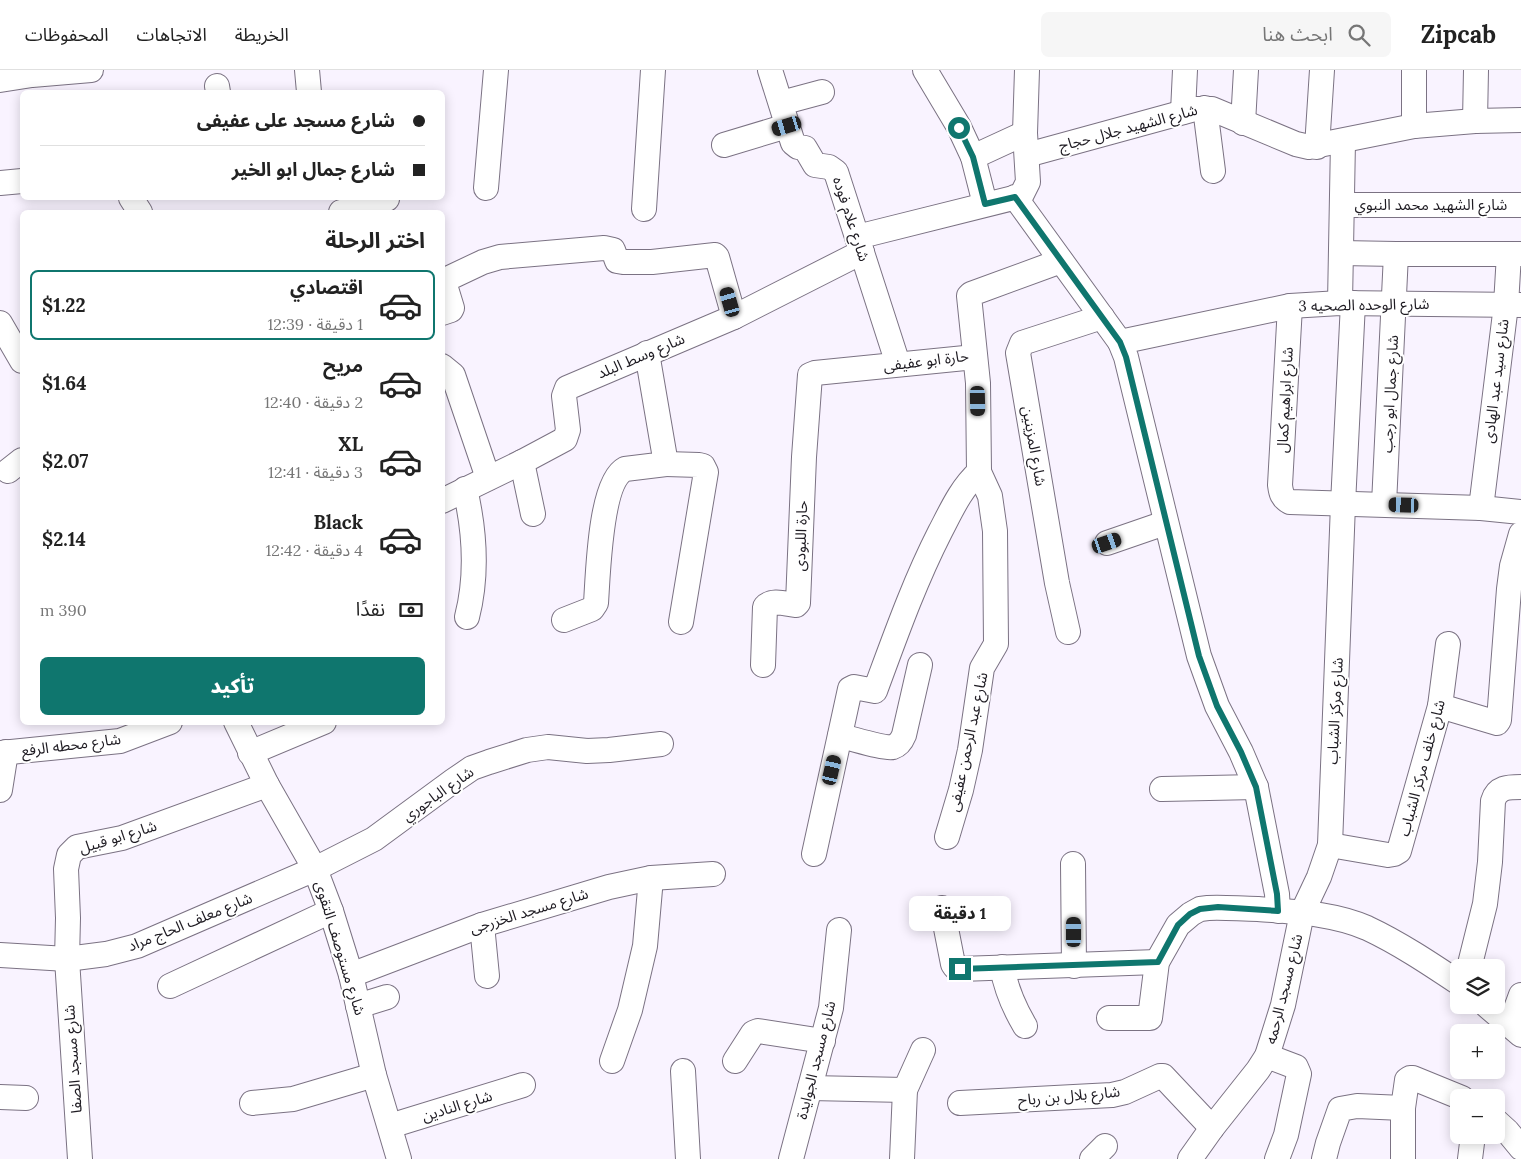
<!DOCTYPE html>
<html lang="ar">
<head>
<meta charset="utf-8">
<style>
	:root { --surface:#fff; --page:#f6f6f6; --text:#222; --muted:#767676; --line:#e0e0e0; --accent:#0f766e }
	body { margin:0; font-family:Lora,"Noto Sans Arabic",serif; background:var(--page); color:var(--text); direction:rtl; height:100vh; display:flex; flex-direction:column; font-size:19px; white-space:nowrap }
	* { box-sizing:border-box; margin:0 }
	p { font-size:16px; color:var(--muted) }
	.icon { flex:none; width:28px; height:28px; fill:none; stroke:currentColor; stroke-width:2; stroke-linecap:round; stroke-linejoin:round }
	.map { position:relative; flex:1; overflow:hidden; direction:ltr }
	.sheet { position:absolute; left:20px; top:140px; width:425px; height:515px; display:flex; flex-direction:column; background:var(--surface); border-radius:8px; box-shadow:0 2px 12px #0003; direction:rtl }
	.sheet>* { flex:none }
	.banner { position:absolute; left:20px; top:20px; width:425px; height:110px; border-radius:8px; box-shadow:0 2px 12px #0003; direction:rtl; display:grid; align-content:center; height:110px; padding:0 20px; background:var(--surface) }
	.controls { position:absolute; left:1450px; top:889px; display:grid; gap:10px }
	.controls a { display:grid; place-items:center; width:55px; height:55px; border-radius:8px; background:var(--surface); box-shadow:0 2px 12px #0003; font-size:25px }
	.end { position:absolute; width:22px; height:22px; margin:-11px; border:6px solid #0f766e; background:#fff; box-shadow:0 0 0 2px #fff }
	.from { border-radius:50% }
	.bubble { position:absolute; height:35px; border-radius:8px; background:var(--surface); box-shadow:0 2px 12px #0003; font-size:16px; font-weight:800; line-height:35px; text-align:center; direction:rtl }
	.car { position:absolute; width:15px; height:30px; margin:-15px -8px; border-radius:6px; box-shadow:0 0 4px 1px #0007; background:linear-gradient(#222 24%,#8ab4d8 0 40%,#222 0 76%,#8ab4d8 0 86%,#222 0) }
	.banner b { display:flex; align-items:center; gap:18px; height:48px; font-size:19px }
	.banner b+b { border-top:1px solid var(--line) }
	.banner i { width:12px; height:12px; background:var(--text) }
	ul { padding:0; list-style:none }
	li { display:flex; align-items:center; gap:15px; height:70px; margin:0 10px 8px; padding:0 10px; border:2px solid transparent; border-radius:8px }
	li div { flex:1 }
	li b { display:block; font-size:19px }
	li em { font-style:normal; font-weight:800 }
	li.active { border-color:var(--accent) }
	li>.icon { width:45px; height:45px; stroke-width:1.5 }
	h2 { padding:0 20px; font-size:22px; line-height:60px }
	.pay { display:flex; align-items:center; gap:12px; height:55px; padding:0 20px; font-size:19px }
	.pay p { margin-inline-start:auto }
	.button { display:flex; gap:10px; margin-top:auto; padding:10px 20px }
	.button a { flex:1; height:58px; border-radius:8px; background:var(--accent); color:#fff; font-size:20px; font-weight:800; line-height:58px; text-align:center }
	header { display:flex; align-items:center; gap:30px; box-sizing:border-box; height:70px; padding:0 25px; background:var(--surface); border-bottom:1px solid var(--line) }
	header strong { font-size:24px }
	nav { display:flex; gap:28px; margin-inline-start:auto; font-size:18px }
	.search { width:350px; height:45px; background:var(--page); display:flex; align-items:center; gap:12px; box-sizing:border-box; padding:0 18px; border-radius:8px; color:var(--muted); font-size:19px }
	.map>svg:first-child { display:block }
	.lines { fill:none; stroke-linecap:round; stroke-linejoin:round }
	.street-casing { stroke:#7b7283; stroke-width:26 }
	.street { stroke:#fff; stroke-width:24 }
	.route { stroke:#0f766e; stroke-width:6 }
	.labels { text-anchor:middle; stroke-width:4; stroke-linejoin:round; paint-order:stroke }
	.street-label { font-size:15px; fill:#1e1b22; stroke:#fff }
</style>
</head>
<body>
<header>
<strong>Zipcab</strong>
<div class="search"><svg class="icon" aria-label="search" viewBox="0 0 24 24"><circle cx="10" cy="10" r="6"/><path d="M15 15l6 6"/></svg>ابحث هنا</div>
<nav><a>الخريطة</a><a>الاتجاهات</a><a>المحفوظات</a></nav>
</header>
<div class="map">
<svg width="1521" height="1089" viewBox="0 0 1521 1089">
	<rect width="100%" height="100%" fill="#f9f3ff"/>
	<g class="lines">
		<defs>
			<g id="street">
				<path d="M307 0 309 22"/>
				<path d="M770 0 793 73 798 77 805 78 815 95 829 97 836 102 898 294"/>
				<path d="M925 0 959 57 973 87 985 134"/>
				<path d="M1414 0V56"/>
				<path d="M0 10 32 5 91 0"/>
				<path d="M217 16 218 22"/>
				<path d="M781 33 822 22"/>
				<path d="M1205 38 1213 101"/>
				<path d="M1183 42 1185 0"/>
				<path d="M1475 51 1476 0"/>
				<path d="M1243 53 1246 0"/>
				<path d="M724 75 787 56"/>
				<path d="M1317 77 1322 0"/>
				<path d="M1027 85 1195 39H1212L1296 74 1309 77 1414 56 1475 51 1521 50"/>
				<path d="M973 87 1025 63"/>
				<path d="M0 113 22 111"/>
				<path d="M486 118 496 0"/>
				<path d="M1015 127 1120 272 1126 287 1199 586 1217 636 1241 682 1256 717 1277 824 1278 841"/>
				<path d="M131 128 140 142"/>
				<path d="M1342 135H1521"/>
				<path d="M644 139 653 0"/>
				<path d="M341 142 387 129"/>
				<path d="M857 167 1021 126 1028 112 1025 63 1027 0"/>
				<path d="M1341 183 1396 184H1521"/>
				<path d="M1340 233 1343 71"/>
				<path d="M1290 236 1280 415C1281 423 1282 428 1290 432L1481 438 1521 442"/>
				<path d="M442 243 451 240 452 238 445 215 447 209 483 192 500 187 604 178 613 180 617 191 623 192H652L715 185 717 187 734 247"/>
				<path d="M0 253 22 291"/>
				<path d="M1120 272 1290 236 1340 233 1521 235"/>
				<path d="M442 296 453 305 488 408"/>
				<path d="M522 392 533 444"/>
				<path d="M666 394 699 395 703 396 706 402 681 552"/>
				<path d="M8 401 22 390"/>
				<path d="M465 419C475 462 478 504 467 547"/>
				<path d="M442 431 522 392 565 369 568 360 564 326 567 318 734 247 862 182"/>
				<path d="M1384 434 1396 184"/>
				<path d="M1481 438 1506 235 1509 184"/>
				<path d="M1107 473 1165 453"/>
				<path d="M564 550 592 539 596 533C598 505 600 412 625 399L666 394 647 283"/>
				<path d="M1068 562 1057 513 1018 283 1022 273 1102 247"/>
				<path d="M763 595 765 537C772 529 786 534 796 535L798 533 804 387 810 305 815 303 975 287"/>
				<path d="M1440 636 1497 653 1499 650 1509 519 1512 496 1521 464"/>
				<path d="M236 652 267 715 315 799 331 841 351 905 374 1005 399 1089"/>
				<path d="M840 666C851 668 884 679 893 677 899 675 902 670 904 665L920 595"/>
				<path d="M0 683 120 671 170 652"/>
				<path d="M250 683 324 652"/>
				<path d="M1162 719 1256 717"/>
				<path d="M0 720 6 682"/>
				<path d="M947 767 961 720 970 680 982 598 996 574 995 461 990 426 979 402 978 313 969 226 971 224 1061 191"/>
				<path d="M1330 775 1388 785 1394 784 1399 781 1440 636 1448 574"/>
				<path d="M814 784 850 619 854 617 875 621C895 567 914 513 940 462 951 441 961 418 979 402"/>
				<path d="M1073 794 1074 896"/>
				<path d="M942 838 953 894 955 897 960 899 1157 892"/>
				<path d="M482 855 487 906"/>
				<path d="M0 885 67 889 106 884 137 876 315 799 374 769 453 711 472 698 489 692 527 680 548 677 587 681 609 680 661 674"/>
				<path d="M1002 897C1006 919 1013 936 1025 956"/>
				<path d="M1469 898 1485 834 1490 792 1493 731C1497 717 1508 717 1521 717"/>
				<path d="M351 905 482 855 609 817 651 808 713 804"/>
				<path d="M170 916 331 841"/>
				<path d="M1486 935 1521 965"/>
				<path d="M358 936 387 927"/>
				<path d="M1109 948H1150L1157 892 1178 855 1191 844 1200 839 1208 838C1224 837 1241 839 1258 839 1294 842 1333 843 1367 858 1399 873 1429 893 1459 913"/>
				<path d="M1510 955 1521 925"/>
				<path d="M1267 986 1296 997 1299 1004 1286 1065 1277 1089"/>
				<path d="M612 991 630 940 645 876 651 808"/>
				<path d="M735 991 753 963 758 961 823 971"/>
				<path d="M683 1001 688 1089"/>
				<path d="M810 1018 905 1020"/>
				<path d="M0 1027 26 1028"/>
				<path d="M252 1033 293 1029 374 1005"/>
				<path d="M960 1033 1112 1025 1125 1022 1160 1006H1163L1212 1058"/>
				<path d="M1496 1051 1507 1061 1521 1078"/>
				<path d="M390 1056 523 1015"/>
				<path d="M80 1089 67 889 68 848 66 799 69 785 77 777 122 768 267 715"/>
				<path d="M791 1089 831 938 839 860"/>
				<path d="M902 1089 905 1020 923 980"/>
				<path d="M1092 1089 1105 1076"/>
				<path d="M1190 1089 1212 1058 1258 1000 1267 986 1283 935 1302 843 1319 807 1330 775 1343 434 1353 233"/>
				<path d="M1324 1089 1328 1073 1340 1039 1357 1036 1403 1038"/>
				<path d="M1403 1089V1038L1407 1010 1410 1008H1413L1462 1028"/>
				<path d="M1470 1089 1473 1065"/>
			</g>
		</defs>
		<use href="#street" class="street-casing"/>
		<use href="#street" class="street"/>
	</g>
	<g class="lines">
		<path class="route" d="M959 58 973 87 985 134 1015 127 1120 272 1126 287 1199 586 1217 636 1241 682 1256 717 1277 824 1278 841 1218 837 1200 839 1190 844 1178 855 1158 892 960 899"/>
	</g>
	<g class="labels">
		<g class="street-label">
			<text transform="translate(1128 58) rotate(-15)" y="5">شارع الشهيد جلال حجاج</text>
			<text x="1431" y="140">شارع الشهيد محمد النبوي</text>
			<text transform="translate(851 149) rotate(72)" y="5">شارع علام فوده</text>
			<text transform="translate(1364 235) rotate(-1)" y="5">شارع الوحده الصحيه 3</text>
			<text transform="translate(641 286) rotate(-23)" y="5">شارع وسط البلد</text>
			<text transform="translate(926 291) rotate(-7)" y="5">حارة ابو عفيفى</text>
			<text transform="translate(1496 311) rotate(-83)" y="5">شارع سيد عبد الهادى</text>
			<text transform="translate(1390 324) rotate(-87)" y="5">شارع جمال ابو رجب</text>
			<text transform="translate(1285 330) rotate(-87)" y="5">شارع ابراهيم كمال</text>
			<text transform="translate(1034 376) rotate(80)" y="5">شارع المزينين</text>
			<text transform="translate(801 466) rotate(-88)" y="5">حارة اللبودى</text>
			<text transform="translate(1335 641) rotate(-87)" y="5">شارع مركز الشباب</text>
			<text transform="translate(968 672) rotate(-78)" y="5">شارع عبد الرحمن عفيفى</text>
			<text transform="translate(71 675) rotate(-7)" y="5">شارع محطه الرفع</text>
			<text transform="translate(1422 698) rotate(-75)" y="5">شارع خلف مركز الشباب</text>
			<text transform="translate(438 724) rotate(-35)" y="5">شارع الباجوري</text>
			<text transform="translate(118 767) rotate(-17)" y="5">شارع ابو قبيل</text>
			<text transform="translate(529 841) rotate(-17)" y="5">شارع مسجد الخزرجى</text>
			<text transform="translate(190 852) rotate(-22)" y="5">شارع معلف الحاج مراد</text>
			<text transform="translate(340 878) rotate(73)" y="5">شارع مستوصف التقوى</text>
			<text transform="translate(1284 919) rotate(-76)" y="5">شارع مسجد الرحمه</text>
			<text transform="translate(73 989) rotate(-94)" y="5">شارع مسجد الصفا</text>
			<text transform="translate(816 990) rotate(-76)" y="5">شارع مسجد الجوايدة</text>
			<text transform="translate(1069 1026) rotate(-5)" y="5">شارع بلال بن رباح</text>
			<text transform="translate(457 1036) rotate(-17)" y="5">شارع النادين</text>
		</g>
	</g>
</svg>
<div class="controls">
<a><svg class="icon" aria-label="layers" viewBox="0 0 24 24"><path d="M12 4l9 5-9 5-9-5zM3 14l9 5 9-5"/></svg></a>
<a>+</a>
<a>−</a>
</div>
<i class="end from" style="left:959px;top:58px"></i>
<i class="end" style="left:960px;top:899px"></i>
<div class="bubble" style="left:909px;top:826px;width:102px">1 دقيقة</div>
<i class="car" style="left:787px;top:56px;rotate:253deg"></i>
<i class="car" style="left:730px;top:232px;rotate:344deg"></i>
<i class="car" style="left:978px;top:331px;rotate:179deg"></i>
<i class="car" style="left:1404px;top:435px;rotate:272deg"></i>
<i class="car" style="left:1107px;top:473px;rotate:71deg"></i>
<i class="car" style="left:832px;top:700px;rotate:13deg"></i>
<i class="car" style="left:1074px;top:862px;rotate:0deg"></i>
<div class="banner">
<b><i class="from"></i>شارع مسجد على عفيفى</b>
<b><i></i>شارع جمال ابو الخير</b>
</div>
<section class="sheet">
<h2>اختر الرحلة</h2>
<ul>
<li class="active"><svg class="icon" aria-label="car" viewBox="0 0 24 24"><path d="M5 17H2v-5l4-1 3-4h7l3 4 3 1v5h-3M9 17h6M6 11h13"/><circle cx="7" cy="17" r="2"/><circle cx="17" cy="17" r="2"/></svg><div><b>اقتصادي</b><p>1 دقيقة · 12:39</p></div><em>$1.22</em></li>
<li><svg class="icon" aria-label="car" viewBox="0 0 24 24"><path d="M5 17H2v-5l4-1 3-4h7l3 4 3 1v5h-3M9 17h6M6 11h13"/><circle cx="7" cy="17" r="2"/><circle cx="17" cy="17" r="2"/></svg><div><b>مريح</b><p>2 دقيقة · 12:40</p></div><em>$1.64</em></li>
<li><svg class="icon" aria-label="car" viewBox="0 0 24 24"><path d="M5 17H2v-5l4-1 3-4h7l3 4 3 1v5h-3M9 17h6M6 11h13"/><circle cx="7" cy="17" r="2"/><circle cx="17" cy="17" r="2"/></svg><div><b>XL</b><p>3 دقيقة · 12:41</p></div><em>$2.07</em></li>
<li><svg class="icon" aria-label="car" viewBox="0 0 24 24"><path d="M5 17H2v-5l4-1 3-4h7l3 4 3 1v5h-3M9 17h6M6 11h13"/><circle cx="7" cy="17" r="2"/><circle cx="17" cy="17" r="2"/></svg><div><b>Black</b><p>4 دقيقة · 12:42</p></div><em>$2.14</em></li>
</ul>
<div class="pay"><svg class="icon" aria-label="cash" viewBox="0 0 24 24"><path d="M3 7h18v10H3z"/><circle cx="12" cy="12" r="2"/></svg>نقدًا<p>390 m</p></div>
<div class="button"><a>تأكيد</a></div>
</section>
</div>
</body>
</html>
